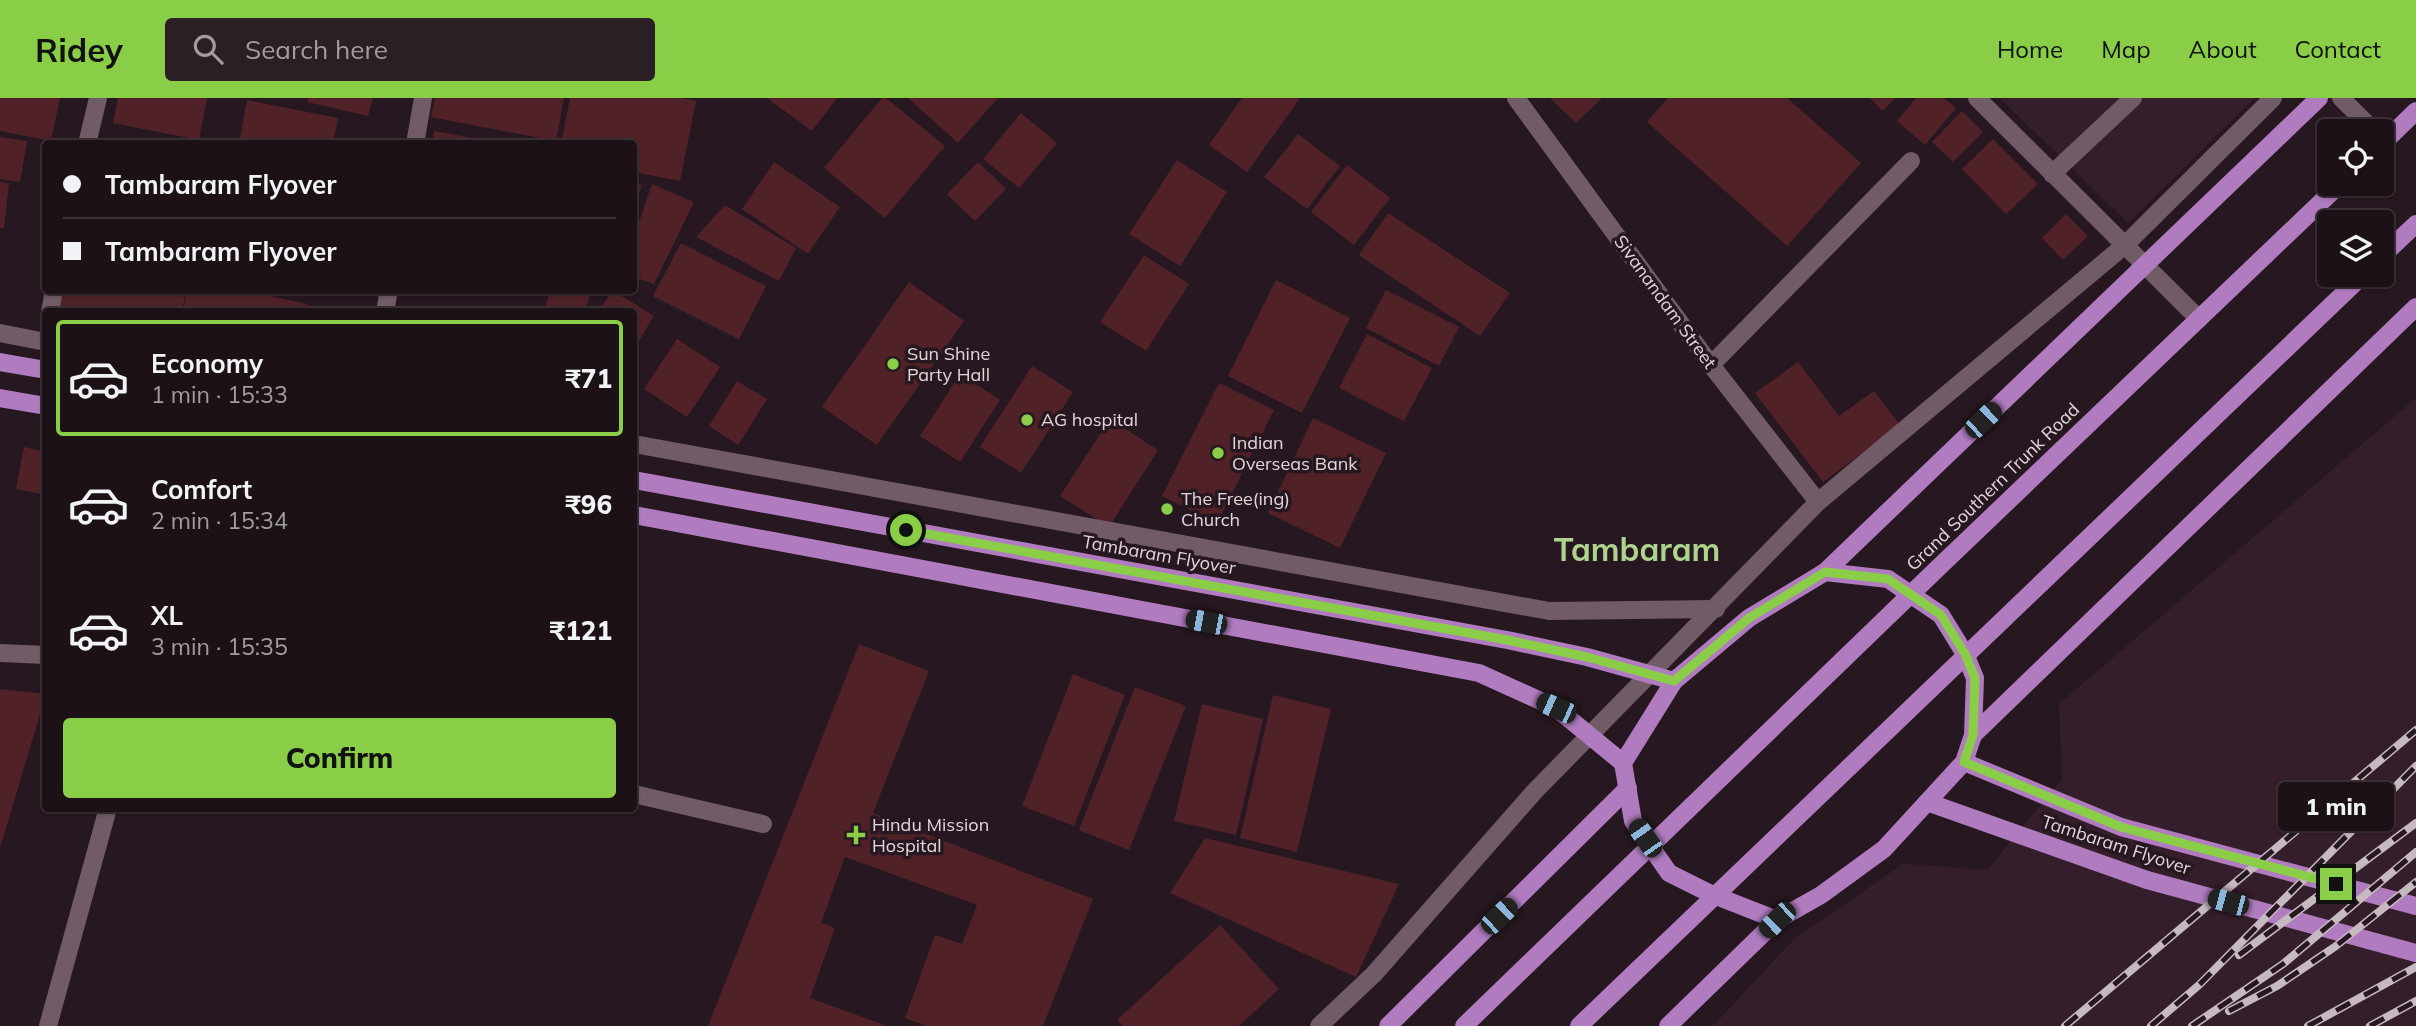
<!DOCTYPE html>
<html lang="en">
<head>
<meta charset="utf-8">
<style>
	:root { --surface:#1d1118; --page:#2a1f25; --text:#f1f3f6; --muted:#a09da2; --line:#3b3137; --accent:#8ace47 }
	body { margin:0; font-family:Mulish,sans-serif; background:var(--page); color:var(--text); height:100vh; display:flex; flex-direction:column; font-size:26px; white-space:nowrap }
	* { box-sizing:border-box; margin:0 }
	p { font-size:23px; color:var(--muted) }
	.icon { flex:none; width:38px; height:38px; fill:none; stroke:currentColor; stroke-width:2; stroke-linecap:round; stroke-linejoin:round }
	.map { position:relative; flex:1; overflow:hidden }
	.details { position:absolute; left:42px; top:210px; width:595px; height:504px; display:flex; flex-direction:column; background:var(--surface); border-radius:7px; box-shadow:0 2px 5px #0004,0 0 0 2px var(--line) }
	.details>* { flex:none }
	.hud { position:absolute; left:42px; top:42px; width:595px; height:154px; border-radius:7px; box-shadow:0 2px 5px #0004,0 0 0 2px var(--line); display:grid; align-content:center; height:154px; padding:0 21px; background:var(--surface) }
	.controls { position:absolute; left:2317px; top:21px; display:grid; gap:14px }
	.controls a { display:grid; place-items:center; width:77px; height:77px; border-radius:7px; background:var(--surface); box-shadow:0 2px 5px #0004,0 0 0 2px var(--line); font-size:35px }
	.end { position:absolute; width:32px; height:32px; margin:-16px; border:9px solid #8ace47; background:#111; box-shadow:0 0 0 4px #111 }
	.from { border-radius:50% }
	.bubble { position:absolute; height:49px; border-radius:7px; background:var(--surface); box-shadow:0 2px 5px #0004,0 0 0 2px var(--line); font-size:23px; font-weight:800; line-height:49px; text-align:center }
	.car { position:absolute; width:21px; height:42px; margin:-21px -10px; border-radius:9px; box-shadow:0 0 5px 2px #0007; background:linear-gradient(#222 24%,#8ab4d8 0 40%,#222 0 76%,#8ab4d8 0 86%,#222 0) }
	.hud b { display:flex; align-items:center; gap:24px; height:66px; font-size:26px }
	.hud b+b { border-top:2px solid var(--line) }
	.hud i { width:18px; height:18px; background:var(--text) }
	ul { padding:12px 0 0; list-style:none }
	li { display:flex; align-items:center; gap:21px; height:116px; margin:0 14px 10px; padding:0 7px; border:4px solid transparent; border-radius:7px }
	li div { flex:1 }
	li b { display:block; font-size:26px }
	li em { font-style:normal; font-weight:800 }
	li.active { border-color:var(--accent) }
	li>.icon { width:63px; height:63px; stroke-width:1.5 }
	.cta { display:flex; gap:14px; margin-top:auto; padding:14px 21px }
	.cta a { flex:1; height:80px; border-radius:7px; background:var(--accent); color:#111; font-size:28px; font-weight:800; line-height:80px; text-align:center }
	header { display:flex; align-items:center; gap:42px; box-sizing:border-box; height:98px; padding:0 35px; background:var(--accent); color:#111 }
	header strong { font-size:33px }
	nav { display:flex; gap:38px; margin-inline-start:auto; font-size:24px }
	.search { width:490px; height:63px; background:var(--page); display:flex; align-items:center; gap:18px; box-sizing:border-box; padding:0 24px; border-radius:7px; color:var(--muted); font-size:26px }
	.map>svg:first-child { display:block }
	.built { fill:#351e2b }
	.building { fill:#502228 }
	.lines { fill:none; stroke-linecap:round; stroke-linejoin:round }
	.service { stroke:#705b66; stroke-width:18 }
	.minor { stroke:#705b66; stroke-width:18 }
	.tertiary { stroke:#705b66; stroke-width:18 }
	.primary { stroke:#b07cbf; stroke-width:18 }
	.rail-casing { stroke:#c6b9c0; stroke-width:8 }
	.rail { stroke:#271720; stroke-width:5; stroke-dasharray:16; stroke-linecap:butt }
	.route { stroke:#8ace47; stroke-width:9 }
	.poi-dot { fill:#8ace47; stroke:#271720; stroke-width:2.5 }
	.labels { text-anchor:middle; stroke-width:7; stroke-linejoin:round; paint-order:stroke }
	.street-label { font-size:18px; fill:#e2d6dc; stroke:#271720 }
	.poi-label { font-size:18px; fill:#e2d6dc; stroke:#271720; text-anchor:start }
	.town-label { font-size:32px; font-weight:bold; fill:#add38f; stroke:#271720 }
</style>
</head>
<body>
<header>
<strong>Ridey</strong>
<div class="search"><svg class="icon" aria-label="search" viewBox="0 0 24 24"><circle cx="10" cy="10" r="6"/><path d="M15 15l6 6"/></svg>Search here</div>
<nav><a>Home</a><a>Map</a><a>About</a><a>Contact</a></nav>
</header>
<div class="map">
<svg width="2416" height="928" viewBox="0 0 2416 928">
	<rect width="100%" height="100%" fill="#271720"/>
	<g class="built">
		<path d="M2000 0H2254L2128 125Z"/>
		<path d="M2416 300V928H1713L1794 841 1903 766 1987 772 2062 681 2059 606Z"/>
	</g>
	<g class="building">
		<path d="M0 0H60L51 43 0 33Z"/>
		<path d="M118 0H207L199 42 113 25Z"/>
		<path d="M308 0H373L368 18 307 4Z"/>
		<path d="M435 0H564L556 43 431 19Z"/>
		<path d="M570 0H681L696 3 680 83 634 74V46H561Z"/>
		<path d="M767 0H837L812 33Z"/>
		<path d="M882 0H886L945 48 885 120 824 70Z"/>
		<path d="M908 0H998L958 45Z"/>
		<path d="M1242 0H1300L1247 74 1209 47Z"/>
		<path d="M1550 0H1602L1576 25Z"/>
		<path d="M1668 0H1787L1861 65 1787 148 1647 24Z"/>
		<path d="M1870 0H1896L1882 13Z"/>
		<path d="M1916 0H1944L1956 10 1925 47 1897 23Z"/>
		<path d="M247 2 338 20 333 46H239Z"/>
		<path d="M1962 13 1983 34 1953 64 1932 44Z"/>
		<path d="M1021 15 1057 45 1019 90 983 61Z"/>
		<path d="M434 33 494 44V46H432Z"/>
		<path d="M1298 36 1340 68 1307 111 1264 79Z"/>
		<path d="M0 39 27 43 20 84 0 81Z"/>
		<path d="M1993 41 2038 86 2006 116 1962 71Z"/>
		<path d="M1177 62 1227 94 1180 168 1129 136Z"/>
		<path d="M774 64 840 109 808 156 742 111Z"/>
		<path d="M978 64 1006 91 975 123 947 96Z"/>
		<path d="M1347 67 1390 100 1354 147 1311 114Z"/>
		<path d="M0 84 9 85 4 130H0Z"/>
		<path d="M634 85 642 87 634 111Z"/>
		<path d="M652 86 694 104 654 186 634 179V139Z"/>
		<path d="M725 107 796 150 779 183 696 139Z"/>
		<path d="M1388 115 1510 195 1480 238 1359 157Z"/>
		<path d="M2066 116 2088 138 2063 162 2042 140Z"/>
		<path d="M681 145 766 188 739 241 653 198Z"/>
		<path d="M1144 157 1189 186 1146 253 1100 224Z"/>
		<path d="M1276 182 1350 220 1302 315 1228 278Z"/>
		<path d="M909 184 964 223 877 347 822 309Z"/>
		<path d="M56 192H186L182 214H52Z"/>
		<path d="M187 192H240L308 206 307 214H183Z"/>
		<path d="M551 192H592L584 214H543Z"/>
		<path d="M612 192 654 218 634 251V214H599Z"/>
		<path d="M1386 192 1459 229 1439 268 1366 230Z"/>
		<path d="M1367 236 1432 270 1404 323 1339 290Z"/>
		<path d="M677 241 720 269 687 319 644 291Z"/>
		<path d="M1798 264 1839 318 1874 293 1900 327 1823 384 1755 295Z"/>
		<path d="M1032 268 1073 294 1021 375 980 349Z"/>
		<path d="M960 276 1000 302 960 364 920 338Z"/>
		<path d="M737 283 767 301 738 347 709 328Z"/>
		<path d="M1219 285 1274 312 1217 425 1162 398Z"/>
		<path d="M1313 320 1386 355 1340 450 1268 415Z"/>
		<path d="M1110 321 1158 352 1109 429 1060 398Z"/>
		<path d="M24 349 46 354V397L16 391Z"/>
		<path d="M859 546 929 573 873 715 1093 801 1043 928H926L905 920 935 837 962 846 977 807 845 759 821 825 835 830 810 900 887 928H708Z"/>
		<path d="M1073 576 1125 597 1074 728 1022 708Z"/>
		<path d="M1135 589 1186 608 1129 752 1079 732Z"/>
		<path d="M0 591 46 596 1 747H0Z"/>
		<path d="M1273 597 1331 611 1297 754 1240 740Z"/>
		<path d="M1202 606 1263 621 1236 737 1174 723Z"/>
		<path d="M1205 740 1399 786 1356 879 1170 795Z"/>
		<path d="M1220 827 1279 891 1239 928H1123L1117 922Z"/>
	</g>
	<g class="lines">
		<g class="service">
			<path d="M0 555 46 557"/>
			<path d="M634 696 763 726"/>
			<path d="M48 928 108 710"/>
		</g>
		<g class="minor">
			<path d="M1516 0 1711 267 1818 404"/>
			<path d="M1977 0 2199 221"/>
			<path d="M2341 0 2374 33"/>
			<path d="M87 46 98 0"/>
			<path d="M415 46 423 0"/>
			<path d="M2052 76 2133 0"/>
			<path d="M50 214 54 192"/>
			<path d="M385 214 389 192"/>
			<path d="M1711 267 1911 63"/>
		</g>
		<g class="tertiary">
			<path d="M0 235 46 244"/>
			<path d="M634 346 1549 513 1716 511"/>
			<path d="M1319 928 1374 876 1534 694 1818 404 2125 147 2273 0"/>
		</g>
		<g class="primary">
			<path d="M2382 46 2416 13"/>
			<path d="M2382 158 2416 126"/>
			<path d="M0 264 46 272"/>
			<path d="M0 300 46 308"/>
			<path d="M634 382 1507 542 1587 559 1674 583"/>
			<path d="M634 417 1479 575 1556 610 1623 665"/>
			<path d="M1973 637 2416 209"/>
			<path d="M1964 664 2121 729 2416 808"/>
			<path d="M1927 704 2147 782 2416 855"/>
			<path d="M1777 822 1711 796 1669 775 1633 723 1623 665 1674 583 1749 520 1825 474 2319 0"/>
			<path d="M1388 928 1628 690"/>
			<path d="M1464 928 1939 469 2340 86"/>
			<path d="M1579 928 2363 177"/>
			<path d="M1668 928 1777 822 1821 797 1884 751 1964 664 1973 637 1975 580 1965 556 1941 517 1888 481 1825 474"/>
		</g>
		<defs>
			<g id="rail">
				<path d="M2239 857 2416 725"/>
				<path d="M2229 913 2277 888 2336 848 2416 784"/>
				<path d="M2065 928 2416 632"/>
				<path d="M2151 928 2199 887 2416 668"/>
				<path d="M2192 928 2283 866 2416 754"/>
				<path d="M2308 928 2416 869"/>
				<path d="M2370 928 2416 903"/>
			</g>
		</defs>
		<use href="#rail" class="rail-casing"/>
		<use href="#rail" class="rail"/>
	</g>
	<g class="lines">
		<path class="route" d="M906 432 1507 542 1587 559 1674 583 1749 520 1825 474 1888 481 1941 517 1965 556 1975 580 1973 637 1964 664 2121 729 2336 786"/>
	</g>
	<g class="poi-dot">
		<circle cx="893" cy="266" r="7"/>
		<circle cx="1027" cy="322" r="7"/>
		<circle cx="1218" cy="355" r="7"/>
		<circle cx="1167" cy="411" r="7"/>
		<path d="M852.5 726.5h7v7h7v7h-7v7h-7v-7h-7v-7h7z"/>
	</g>
	<g class="labels">
		<g class="street-label">
			<text transform="translate(1665 204) rotate(54)" y="6">Sivanandam Street</text>
			<text transform="translate(1993 389) rotate(-44)" y="6">Grand Southern Trunk Road</text>
			<text transform="translate(1159 457) rotate(10)" y="6">Tambaram Flyover</text>
			<text transform="translate(2116 747) rotate(18)" y="6">Tambaram Flyover</text>
		</g>
		<g class="poi-label">
			<text x="907" y="262">Sun Shine<tspan x="907" dy="21">Party Hall</tspan></text>
			<text x="1041" y="328">AG hospital</text>
			<text x="1232" y="351">Indian<tspan x="1232" dy="21">Overseas Bank</tspan></text>
			<text x="1181" y="407">The Free(ing)<tspan x="1181" dy="21">Church</tspan></text>
			<text x="872" y="733">Hindu Mission<tspan x="872" dy="21">Hospital</tspan></text>
		</g>
		<g class="town-label">
			<text x="1637" y="463">Tambaram</text>
		</g>
	</g>
</svg>
<div class="controls">
<a><svg class="icon" aria-label="locate" viewBox="0 0 24 24"><circle cx="12" cy="12" r="6"/><path d="M12 2v4M12 18v4M2 12h4M18 12h4"/></svg></a>
<a><svg class="icon" aria-label="layers" viewBox="0 0 24 24"><path d="M12 4l9 5-9 5-9-5zM3 14l9 5 9-5"/></svg></a>
</div>
<i class="end from" style="left:906px;top:432px"></i>
<i class="end" style="left:2336px;top:786px"></i>
<div class="bubble" style="left:2278px;top:684px;width:116px">1 min</div>
<i class="car" style="left:1983px;top:322px;rotate:46deg"></i>
<i class="car" style="left:1206px;top:524px;rotate:281deg"></i>
<i class="car" style="left:1556px;top:610px;rotate:294deg"></i>
<i class="car" style="left:1645px;top:740px;rotate:325deg"></i>
<i class="car" style="left:2228px;top:804px;rotate:285deg"></i>
<i class="car" style="left:1499px;top:818px;rotate:46deg"></i>
<i class="car" style="left:1777px;top:822px;rotate:226deg"></i>
<div class="hud">
<b><i class="from"></i>Tambaram Flyover</b>
<b><i></i>Tambaram Flyover</b>
</div>
<section class="details">
<ul>
<li class="active"><svg class="icon" aria-label="car" viewBox="0 0 24 24"><path d="M5 17H2v-5l4-1 3-4h7l3 4 3 1v5h-3M9 17h6M6 11h13"/><circle cx="7" cy="17" r="2"/><circle cx="17" cy="17" r="2"/></svg><div><b>Economy</b><p>1 min · 15:33</p></div><em>₹71</em></li>
<li><svg class="icon" aria-label="car" viewBox="0 0 24 24"><path d="M5 17H2v-5l4-1 3-4h7l3 4 3 1v5h-3M9 17h6M6 11h13"/><circle cx="7" cy="17" r="2"/><circle cx="17" cy="17" r="2"/></svg><div><b>Comfort</b><p>2 min · 15:34</p></div><em>₹96</em></li>
<li><svg class="icon" aria-label="car" viewBox="0 0 24 24"><path d="M5 17H2v-5l4-1 3-4h7l3 4 3 1v5h-3M9 17h6M6 11h13"/><circle cx="7" cy="17" r="2"/><circle cx="17" cy="17" r="2"/></svg><div><b>XL</b><p>3 min · 15:35</p></div><em>₹121</em></li>
</ul>
<div class="cta"><a>Confirm</a></div>
</section>
</div>
</body>
</html>
